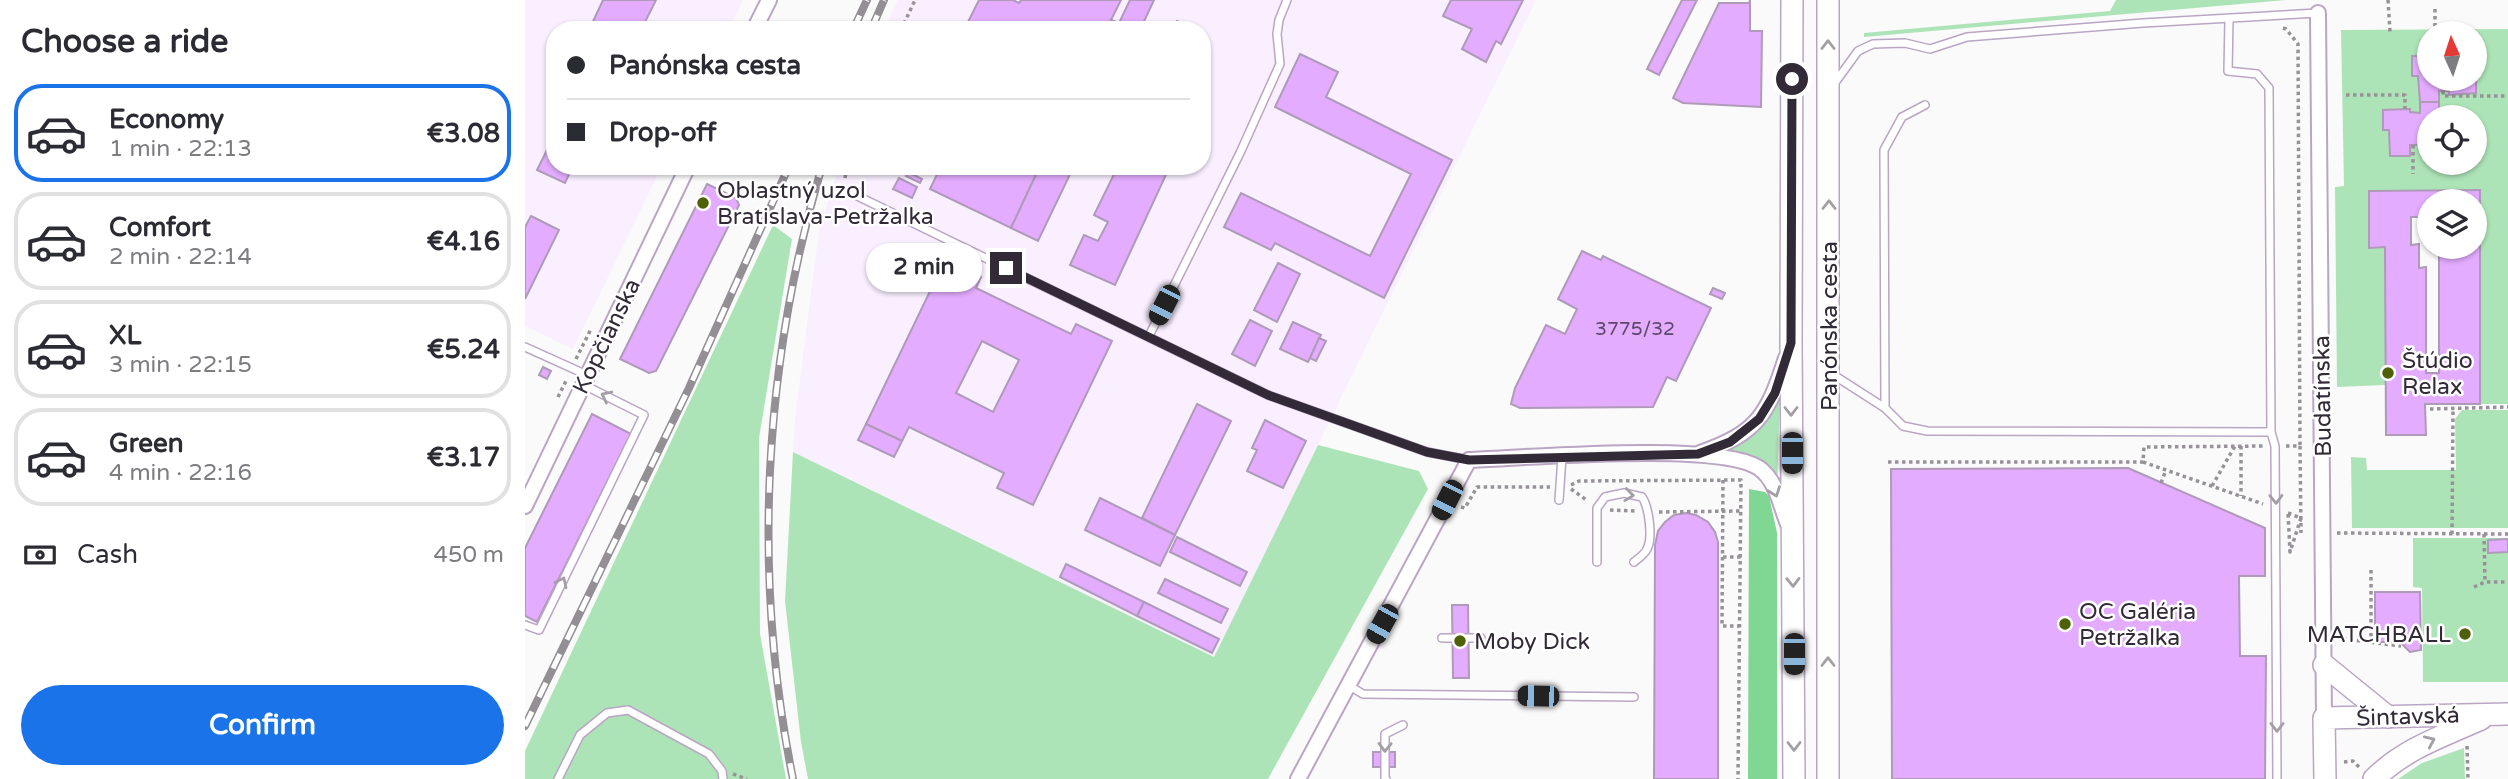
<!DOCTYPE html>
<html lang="en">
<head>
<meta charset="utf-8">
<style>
	:root { --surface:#fff; --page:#f7f7f7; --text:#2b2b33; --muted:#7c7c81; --line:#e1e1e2; --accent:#1a73e8 }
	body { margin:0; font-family:"Varela Round",sans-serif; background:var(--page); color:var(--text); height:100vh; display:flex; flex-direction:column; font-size:26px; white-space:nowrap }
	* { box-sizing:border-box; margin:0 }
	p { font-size:23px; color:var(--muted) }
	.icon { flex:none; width:38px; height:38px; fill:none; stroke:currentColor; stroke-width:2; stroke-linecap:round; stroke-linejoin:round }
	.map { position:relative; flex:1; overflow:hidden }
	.drawer { display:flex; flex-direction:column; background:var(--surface); width:525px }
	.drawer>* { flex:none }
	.hud { position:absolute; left:21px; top:21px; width:665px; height:154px; border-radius:28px; box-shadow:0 2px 5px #0004; display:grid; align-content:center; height:154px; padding:0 21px; background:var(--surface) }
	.needle { width:46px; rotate:357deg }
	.fabs { position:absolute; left:1892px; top:21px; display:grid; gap:14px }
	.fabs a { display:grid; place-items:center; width:70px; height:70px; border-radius:50%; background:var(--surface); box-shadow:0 2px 5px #0004; font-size:35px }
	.end { position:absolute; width:32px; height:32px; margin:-16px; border:9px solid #322a36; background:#fff; box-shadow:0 0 0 4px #fff }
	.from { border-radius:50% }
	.bubble { position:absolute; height:49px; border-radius:24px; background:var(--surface); box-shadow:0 2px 5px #0004; font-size:23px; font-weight:700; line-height:49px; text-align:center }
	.car { position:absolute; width:21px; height:42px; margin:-21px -10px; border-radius:9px; box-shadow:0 0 5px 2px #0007; background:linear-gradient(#222 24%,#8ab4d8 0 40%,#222 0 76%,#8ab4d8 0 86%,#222 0) }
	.hud b { display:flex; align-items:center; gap:24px; height:66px; font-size:26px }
	.hud b+b { border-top:2px solid var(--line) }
	.hud i { width:18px; height:18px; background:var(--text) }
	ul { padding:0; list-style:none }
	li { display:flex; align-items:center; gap:21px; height:98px; margin:0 14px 10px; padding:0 7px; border:4px solid var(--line); border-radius:28px }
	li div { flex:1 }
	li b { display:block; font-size:26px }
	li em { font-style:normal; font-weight:700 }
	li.current { border-color:var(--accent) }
	li>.icon { width:63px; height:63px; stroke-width:1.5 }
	h2 { padding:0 21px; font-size:32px; line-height:84px }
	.pay { display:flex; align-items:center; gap:18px; height:77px; padding:0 21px; font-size:26px }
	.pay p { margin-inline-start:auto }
	.action { display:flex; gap:14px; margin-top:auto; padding:14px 21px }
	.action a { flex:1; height:80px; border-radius:42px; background:var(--accent); color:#fff; font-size:28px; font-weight:700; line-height:80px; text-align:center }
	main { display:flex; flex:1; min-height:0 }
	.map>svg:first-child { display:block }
	.built { fill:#f9efff }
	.green { fill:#ade4b7; fill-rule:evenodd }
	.forest { fill:#80d794 }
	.building { fill:#e3acfe; stroke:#af9ab9; stroke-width:2; fill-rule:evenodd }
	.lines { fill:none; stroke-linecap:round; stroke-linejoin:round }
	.lane-casing { stroke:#baa5c5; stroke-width:10 }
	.street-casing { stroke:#baa5c5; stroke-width:18 }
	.secondary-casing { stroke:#baa5c5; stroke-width:24 }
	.path { stroke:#969298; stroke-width:3.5; stroke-dasharray:3.5 3.5; stroke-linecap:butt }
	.lane { stroke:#fff; stroke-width:7 }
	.street { stroke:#fff; stroke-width:14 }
	.secondary { stroke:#fff; stroke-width:21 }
	.rail-casing { stroke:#938f95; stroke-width:8 }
	.rail { stroke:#fff; stroke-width:5; stroke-dasharray:16; stroke-linecap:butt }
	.oneway { stroke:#a39fa5 }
	.route { stroke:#322a36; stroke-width:9 }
	.poi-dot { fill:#4f6106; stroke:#fff; stroke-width:2.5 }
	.labels { text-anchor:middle; stroke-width:5; stroke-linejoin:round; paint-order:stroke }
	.number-label { font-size:19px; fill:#5e4a68 }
	.poi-label { font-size:23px; fill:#322a36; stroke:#fff; text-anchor:start }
	.street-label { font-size:23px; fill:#322a36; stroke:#fff }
</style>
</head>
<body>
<main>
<section class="drawer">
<h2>Choose a ride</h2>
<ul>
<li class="current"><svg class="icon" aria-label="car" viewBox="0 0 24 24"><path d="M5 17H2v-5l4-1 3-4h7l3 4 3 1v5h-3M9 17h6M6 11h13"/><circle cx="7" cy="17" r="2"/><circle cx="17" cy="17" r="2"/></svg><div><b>Economy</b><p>1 min · 22:13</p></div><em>€3.08</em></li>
<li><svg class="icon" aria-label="car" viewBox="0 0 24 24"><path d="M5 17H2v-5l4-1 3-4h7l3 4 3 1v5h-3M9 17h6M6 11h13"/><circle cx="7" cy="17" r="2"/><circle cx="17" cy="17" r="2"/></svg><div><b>Comfort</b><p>2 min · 22:14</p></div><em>€4.16</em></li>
<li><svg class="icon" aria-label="car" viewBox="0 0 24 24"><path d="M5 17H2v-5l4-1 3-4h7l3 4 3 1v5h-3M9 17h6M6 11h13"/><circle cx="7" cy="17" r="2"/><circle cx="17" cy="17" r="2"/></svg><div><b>XL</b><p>3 min · 22:15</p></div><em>€5.24</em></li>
<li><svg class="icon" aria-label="car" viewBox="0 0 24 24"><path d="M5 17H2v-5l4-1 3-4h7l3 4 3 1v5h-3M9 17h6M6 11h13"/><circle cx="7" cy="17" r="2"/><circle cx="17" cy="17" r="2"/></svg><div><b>Green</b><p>4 min · 22:16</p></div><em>€3.17</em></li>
</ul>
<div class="pay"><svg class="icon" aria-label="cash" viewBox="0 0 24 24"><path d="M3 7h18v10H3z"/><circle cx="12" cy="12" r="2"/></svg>Cash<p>450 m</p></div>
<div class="action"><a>Confirm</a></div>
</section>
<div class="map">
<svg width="1983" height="779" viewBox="0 0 1983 779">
	<rect width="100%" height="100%" fill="#fafafa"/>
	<g class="built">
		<path d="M0 0H218L204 30H30V166H137L48 349 0 326Z"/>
		<path d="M373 0H1011L689 657 268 452 271 410 294 231 314 166H677V30H358Z"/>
	</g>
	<g class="green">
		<path d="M1591 0H1761L1339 37V33L1585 11Z"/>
		<path d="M1983 29V404H1955L1954 190 1844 191V247H1860V385L1812 387 1810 187 1819 186 1816 30ZM1904 33H1950V79H1904ZM1904 117H1950V163H1904Z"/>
		<path d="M248 225 267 239 234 438 235 634 261 779H0V751Z"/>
		<path d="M1255 399 1252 486 1236 462 1197 451C1226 443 1243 426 1255 399Z"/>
		<path d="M1937 410H1983V528H1827L1826 457 1841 458 1842 470H1931L1930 419Z"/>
		<path d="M793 445 894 471 903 489 743 779H283L276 742 260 601 268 452 689 657Z"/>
		<path d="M1888 538H1983V682H1898L1897 588 1888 587Z"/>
		<path d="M1939 748 1940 779H1873L1897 763Z"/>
	</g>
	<path class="forest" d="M1224 489 1240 492 1244 496 1252 533V779H1223Z"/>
	<g class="building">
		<path d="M78 0H131L116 30H64Z"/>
		<path d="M454 0H488L494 3 496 0H596L581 30H439Z"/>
		<path d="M605 0H629L615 30H608L594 23Z"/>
		<path d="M926 0H998L976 44 971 41 961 62 937 49 947 29 918 16Z"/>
		<path d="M1157 0H1172L1134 75 1122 69Z"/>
		<path d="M1225 0V31H1237L1236 107 1158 103 1148 98 1194 3H1224Z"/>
		<path d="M586 20 594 23 608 30H581Z"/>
		<path d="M652 21 669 30H647Z"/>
		<path d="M775 54 813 72 801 97 927 160 859 298 750 243 746 250 699 227 716 193 845 256 886 174 750 107Z"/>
		<path d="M1887 56H1904V79H1950L1951 73V93L1924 95V91H1914V102H1895L1893 76H1887Z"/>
		<path d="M1895 102H1914V117H1904L1903 149H1895V145H1885V156H1865L1864 130H1858V110L1885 109V112L1895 113Z"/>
		<path d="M30 134V166H48L40 183 12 170Z"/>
		<path d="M416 166H515L486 228 405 189Z"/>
		<path d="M515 166H549L513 241 486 228Z"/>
		<path d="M593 166H645L590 285 545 265 559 235 573 241 583 222 569 215Z"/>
		<path d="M383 172 397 179 395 183 381 176Z"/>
		<path d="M374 178 392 187 387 198 368 189Z"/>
		<path d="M182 184 211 198 214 205 131 371 124 373 95 359Z"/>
		<path d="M1955 190V404H1900L1901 435H1861L1860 247 1844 248V191ZM1904 201H1950V247H1914V373H1901V267L1894 268V244L1886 245V217H1904Z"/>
		<path d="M6 216 34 230 0 299V227Z"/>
		<path d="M1057 251 1076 260 1078 256 1186 308 1151 381 1142 377 1128 407 995 408 986 404 990 388 1021 325 1040 334 1052 309 1033 299Z"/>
		<path d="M420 260 456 277 451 288 546 334 551 324 587 341 508 505 472 488 479 473 384 427 377 441 341 424ZM457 341 494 360 468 412 431 393Z"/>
		<path d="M753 263 775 274 752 322 729 310Z"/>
		<path d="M1188 288 1200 293 1197 299 1185 294Z"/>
		<path d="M725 320 747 331 730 366 707 354Z"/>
		<path d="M768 322 796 335 783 362 755 349Z"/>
		<path d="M794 338 801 341 791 361 785 358Z"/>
		<path d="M18 367 26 371 22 379 14 375Z"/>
		<path d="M672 404 706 421 650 535 617 518Z"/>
		<path d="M67 414 106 434 12 622 0 616V548Z"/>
		<path d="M740 420 781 441 758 488 722 471 732 450 727 448Z"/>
		<path d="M341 424 377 441 369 457 333 440Z"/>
		<path d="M1603 468 1740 528V576H1714L1715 656H1741L1740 779H1367L1366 469Z"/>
		<path d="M575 498 650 535 635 566 560 530Z"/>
		<path d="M1161 513 1171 515 1183 522 1190 532 1193 542V779H1129L1130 545 1133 531 1140 522 1149 515Z"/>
		<path d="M652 537 722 572 715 586 645 552Z"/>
		<path d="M1983 539V552L1963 553V540Z"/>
		<path d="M541 564 619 602 612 616 535 577Z"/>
		<path d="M640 579 703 609 696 623 633 593Z"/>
		<path d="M1850 592H1895L1896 650 1885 652 1875 642H1850Z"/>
		<path d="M619 602 694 639 687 653 612 616Z"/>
		<path d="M927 605H943L944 678H928Z"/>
		<rect x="848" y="752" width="22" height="15"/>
	</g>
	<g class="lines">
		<defs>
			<g id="lane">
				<path d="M1309 84 1333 51 1348 44 1380 43 1405 49 1442 37 1618 23 1793 13"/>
				<path d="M318 189 743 395 902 452 944 460"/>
				<path d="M624 336 715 153 755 64 752 34 754 20 762 0"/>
				<path d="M0 347 62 375"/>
				<path d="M1307 374 1360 408 1378 426 1402 431 1746 432 1744 88 1732 74 1703 71 1704 19"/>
				<path d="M1360 408 1359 150 1377 117 1400 105"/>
				<path d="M1746 432 1750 446 1752 779"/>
				<path d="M1034 500 1037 457"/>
				<path d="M1072 562V508L1080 497 1099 493 1117 497C1124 507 1128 538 1122 549 1120 554 1114 558 1109 562"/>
				<path d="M0 625 14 630 119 415 59 385"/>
				<path d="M917 638H956"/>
				<path d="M823 685 838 694 1109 697"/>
				<path d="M33 779 55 735 82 713 103 710 184 754 197 771 198 779"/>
				<path d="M861 779 860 778V734L878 725"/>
			</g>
			<g id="street">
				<path d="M1793 13 1799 718"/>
				<path d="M229 30 244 0"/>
				<path d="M1175 453C1233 433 1243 414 1261 358"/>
				<path d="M0 506 163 166"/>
				<path d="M773 779 944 460C1000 458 1194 441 1234 468 1252 481 1255 505 1263 524"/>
			</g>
			<g id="secondary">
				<path d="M1267 0 1266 343 1269 779"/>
				<path d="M1303 0V779"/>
				<path d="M1799 665 1863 717"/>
				<path d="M1800 779 1799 718 1983 714"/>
				<path d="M1849 779C1879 749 1918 736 1956 719"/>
			</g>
		</defs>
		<use href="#lane" class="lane-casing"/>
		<use href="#street" class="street-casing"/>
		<use href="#secondary" class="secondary-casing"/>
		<g class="path">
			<path d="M1863 0 1865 32"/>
			<path d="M1910 9V33"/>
			<path d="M1758 28 1761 29 1773 44 1775 446"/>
			<path d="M376 30 390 0"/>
			<path d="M1918 91V96H1983"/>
			<path d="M1821 95H1880V109"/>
			<path d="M1888 145V174"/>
			<path d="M320 178 322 166"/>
			<path d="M51 359 66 329"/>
			<path d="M33 397 42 379"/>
			<path d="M1905 409 1983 407"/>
			<path d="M1716 446V496"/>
			<path d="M1761 446H1775L1776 533"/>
			<path d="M1363 462H1618L1619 447 1739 446"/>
			<path d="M1618 462 1738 504"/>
			<path d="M1198 480 1197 626H1214"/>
			<path d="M1636 483 1641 470"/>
			<path d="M1046 485 1054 481 1216 480 1213 779"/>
			<path d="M1687 486 1710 446"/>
			<path d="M1046 489 1063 501"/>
			<path d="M936 507 940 508 952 487H1025"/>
			<path d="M1085 510 1112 511"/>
			<path d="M1134 512 1216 511"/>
			<path d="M1763 513 1776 518 1765 552Z"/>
			<path d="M1812 533 1983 534"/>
			<path d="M1927 534 1928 409"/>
			<path d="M1959 534 1960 582"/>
			<path d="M1198 557H1216"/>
			<path d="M1846 570V643"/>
			<path d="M1949 587 1960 582H1983"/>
			<path d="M1811 638 1876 646"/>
			<path d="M1942 746 1943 779"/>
			<path d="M1819 762 1828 761 1836 769"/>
			<path d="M208 774 222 779"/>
		</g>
		<use href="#lane" class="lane"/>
		<use href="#street" class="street"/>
		<use href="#secondary" class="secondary"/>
		<defs>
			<g id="rail">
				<path d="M328 30 342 0"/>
				<path d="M346 30 359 0"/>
				<path d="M0 726 164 388 264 166"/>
				<path d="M268 779C227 576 238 365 297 166"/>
			</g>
		</defs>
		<use href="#rail" class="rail-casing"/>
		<use href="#rail" class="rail"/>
	</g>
	<defs><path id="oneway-chevron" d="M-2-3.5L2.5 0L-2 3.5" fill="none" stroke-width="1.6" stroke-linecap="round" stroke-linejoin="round" transform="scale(1.75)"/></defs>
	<g class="oneway">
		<use href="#oneway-chevron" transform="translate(1303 45) rotate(-90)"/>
		<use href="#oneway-chevron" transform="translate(1304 205) rotate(-90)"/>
		<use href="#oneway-chevron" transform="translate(81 396) rotate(-154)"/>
		<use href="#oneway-chevron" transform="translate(1266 411) rotate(90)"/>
		<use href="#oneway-chevron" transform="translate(1250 492) rotate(70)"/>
		<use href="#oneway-chevron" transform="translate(1104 495) rotate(7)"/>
		<use href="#oneway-chevron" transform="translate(1751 499) rotate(89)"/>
		<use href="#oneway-chevron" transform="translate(37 582) rotate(-64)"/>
		<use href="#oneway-chevron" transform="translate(1268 582) rotate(89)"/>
		<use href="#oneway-chevron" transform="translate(1303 662) rotate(-90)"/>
		<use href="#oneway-chevron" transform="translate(1752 727) rotate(90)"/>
		<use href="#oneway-chevron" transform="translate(1905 741) rotate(-24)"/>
		<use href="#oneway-chevron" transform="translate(1269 746) rotate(90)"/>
		<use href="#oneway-chevron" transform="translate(860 747) rotate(91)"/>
	</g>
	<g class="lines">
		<path class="route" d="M481 268 743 395 902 452 944 460 1173 454 1205 442 1234 419 1250 393 1266 343 1267 79"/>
	</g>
	<g class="poi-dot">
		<circle cx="178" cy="203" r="7"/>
		<circle cx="1863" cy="373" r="7"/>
		<circle cx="1540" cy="624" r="7"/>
		<circle cx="1940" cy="634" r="7"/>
		<circle cx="935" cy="641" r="7"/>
	</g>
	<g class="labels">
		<g class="number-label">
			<text x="1110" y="335">3775/32</text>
		</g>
		<g class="poi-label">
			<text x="192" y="198">Oblastný uzol<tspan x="192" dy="26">Bratislava-Petržalka</tspan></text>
			<text x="1877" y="368">Štúdio<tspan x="1877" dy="26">Relax</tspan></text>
			<text x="1554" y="619">OC Galéria<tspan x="1554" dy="26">Petržalka</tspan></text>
			<text x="1926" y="642" text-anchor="end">MATCHBALL</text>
			<text x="949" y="649">Moby Dick</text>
		</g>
		<g class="street-label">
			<text transform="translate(1304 326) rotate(-90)" y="8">Panónska cesta</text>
			<text transform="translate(81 336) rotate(-64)" y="8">Kopčianska</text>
			<text transform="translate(1797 396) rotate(-91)" y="8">Budatínska</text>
			<text transform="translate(1883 716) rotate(-2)" y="8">Šintavská</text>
		</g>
	</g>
</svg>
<div class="fabs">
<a><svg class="needle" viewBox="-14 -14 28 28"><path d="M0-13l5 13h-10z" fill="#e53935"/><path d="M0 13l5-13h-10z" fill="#7c7c81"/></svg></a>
<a><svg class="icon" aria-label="locate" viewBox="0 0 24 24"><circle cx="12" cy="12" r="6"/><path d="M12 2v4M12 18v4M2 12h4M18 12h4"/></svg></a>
<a><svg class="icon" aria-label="layers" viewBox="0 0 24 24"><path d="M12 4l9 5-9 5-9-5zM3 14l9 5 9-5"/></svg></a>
</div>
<i class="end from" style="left:1267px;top:79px"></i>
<i class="end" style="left:481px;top:268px"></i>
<div class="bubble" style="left:341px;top:243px;width:116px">2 min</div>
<i class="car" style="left:639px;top:305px;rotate:207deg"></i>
<i class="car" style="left:1267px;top:453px;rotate:180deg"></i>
<i class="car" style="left:922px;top:500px;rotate:207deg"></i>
<i class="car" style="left:857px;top:624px;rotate:209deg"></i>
<i class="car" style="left:1269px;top:654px;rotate:180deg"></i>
<i class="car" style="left:1013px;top:696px;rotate:271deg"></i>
<div class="hud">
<b><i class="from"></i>Panónska cesta</b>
<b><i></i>Drop-off</b>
</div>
</div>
</main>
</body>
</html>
